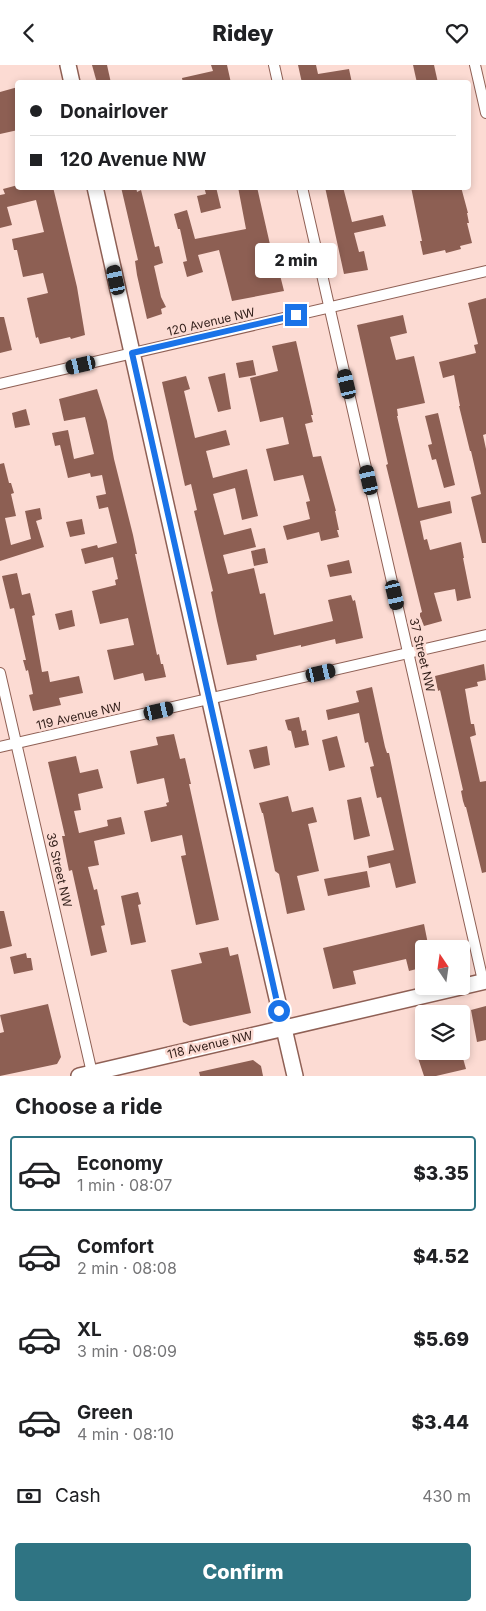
<!DOCTYPE html>
<html lang="en">
<head>
<meta charset="utf-8">
<style>
	:root { --surface:#fff; --page:#f6f6f6; --text:#202124; --muted:#757577; --line:#e0e0e0; --accent:#2f7483 }
	body { margin:0; font-family:Inter,sans-serif; background:var(--page); color:var(--text); height:100vh; display:flex; flex-direction:column; font-size:19px; white-space:nowrap }
	* { box-sizing:border-box; margin:0 }
	p { font-size:16px; color:var(--muted) }
	.icon { flex:none; width:28px; height:28px; fill:none; stroke:currentColor; stroke-width:2; stroke-linecap:round; stroke-linejoin:round }
	.map { position:relative; height:1011px; overflow:hidden }
	.side { display:flex; flex-direction:column; background:var(--surface); flex:1 }
	.side>* { flex:none }
	.banner { position:absolute; left:15px; top:15px; width:456px; height:110px; border-radius:5px; box-shadow:0 2px 8px #0003; display:grid; align-content:center; height:110px; padding:0 15px; background:var(--surface) }
	.needle { width:32px; rotate:347deg }
	.fabs { position:absolute; left:415px; top:875px; display:grid; gap:10px }
	.fabs a { display:grid; place-items:center; width:55px; height:55px; border-radius:5px; background:var(--surface); box-shadow:0 2px 8px #0003; font-size:25px }
	.end { position:absolute; width:22px; height:22px; margin:-11px; border:6px solid #1a73e8; background:#fff; box-shadow:0 0 0 2px #fff }
	.from { border-radius:50% }
	.bubble { position:absolute; height:35px; border-radius:5px; background:var(--surface); box-shadow:0 2px 8px #0003; font-size:16px; font-weight:800; line-height:35px; text-align:center }
	.car { position:absolute; width:15px; height:30px; margin:-15px -8px; border-radius:6px; box-shadow:0 0 4px 1px #0007; background:linear-gradient(#222 24%,#8ab4d8 0 40%,#222 0 76%,#8ab4d8 0 86%,#222 0) }
	.banner b { display:flex; align-items:center; gap:18px; height:48px; font-size:19px }
	.banner b+b { border-top:1px solid var(--line) }
	.banner i { width:12px; height:12px; background:var(--text) }
	ul { padding:0; list-style:none }
	li { display:flex; align-items:center; gap:15px; height:75px; margin:0 10px 8px; padding:0 5px; border:2px solid transparent; border-radius:5px }
	li div { flex:1 }
	li b { display:block; font-size:19px }
	li em { font-style:normal; font-weight:800 }
	li.selected { border-color:var(--accent) }
	li>.icon { width:45px; height:45px; stroke-width:1.5 }
	h2 { padding:0 15px; font-size:22px; line-height:60px }
	.pay { display:flex; align-items:center; gap:12px; height:55px; padding:0 15px; font-size:19px }
	.pay p { margin-inline-start:auto }
	.button { display:flex; gap:10px; margin-top:auto; padding:10px 15px }
	.button a { flex:1; height:58px; border-radius:5px; background:var(--accent); color:#fff; font-size:20px; font-weight:800; line-height:58px; text-align:center }
	header { display:flex; justify-content:space-between; align-items:center; height:65px; padding:0 15px; background:var(--surface); font-size:22px; font-weight:800 }
	.map>svg:first-child { display:block }
	.building { fill:#8d5f53 }
	.lines { fill:none; stroke-linecap:round; stroke-linejoin:round }
	.street-casing { stroke:#8f6055; stroke-width:12 }
	.secondary-casing { stroke:#8f6055; stroke-width:18 }
	.street { stroke:#fff; stroke-width:10 }
	.secondary { stroke:#fff; stroke-width:15 }
	.route { stroke:#1a73e8; stroke-width:6 }
	.labels { text-anchor:middle; stroke-width:5; stroke-linejoin:round; paint-order:stroke }
	.street-label { font-size:12px; fill:#301d18; stroke:#fcdbd3 }
</style>
</head>
<body>
<header><svg class="icon" aria-label="back" viewBox="0 0 24 24"><path d="M15 5l-7 7 7 7"/></svg>Ridey<svg class="icon" aria-label="heart" viewBox="0 0 24 24"><path d="M12 20l-8-8c-3-5 5-10 8-4 3-6 11-1 8 4z"/></svg></header>
<div class="map">
<svg width="486" height="1011" viewBox="0 0 486 1011">
	<rect width="100%" height="100%" fill="#fcdbd3"/>
	<g class="building">
		<path d="M92 0H107L111 18H97Z"/>
		<path d="M211 0H227L231 18H183L182 13 213 6Z"/>
		<path d="M298 0H316L318 9 349 4 352 18H302Z"/>
		<path d="M413 0H434L438 18H417Z"/>
		<path d="M18 22V65L0 69V27Z"/>
		<path d="M18 120V122H53L77 222 85 270 71 274 70 272 40 279 38 272 36 273 27 233 48 228 43 208 23 212 17 185H14L12 174 44 167 36 135 7 142 12 160 0 163V130L5 129 3 124Z"/>
		<path d="M121 122H136L137 127 141 125 155 182 159 181 163 198 154 201 161 232 166 242 161 244 162 249 147 254 137 210 135 196 138 195Z"/>
		<path d="M204 122H216L221 143 201 148 197 131 206 129Z"/>
		<path d="M238 122H257L276 206H279L284 226 232 236 219 185 198 190 203 207 187 212 183 197 187 196 180 164H178L174 149 187 145 195 174 246 164Z"/>
		<path d="M325 122H343L352 157 383 150 386 161 354 168 359 187 364 186 368 205 344 209Z"/>
		<path d="M411 122H461L468 148H467L469 158H467L472 178 460 181 461 184 446 188 445 185 423 190 420 176H422Z"/>
		<path d="M486 233V369L483 370 486 384V478H482L471 432 481 429 471 386H470L459 341H460L454 310 443 313 439 297 476 288 474 280 478 279 468 238Z"/>
		<path d="M403 250 407 268 390 272 396 295 414 291 425 338 397 344 398 351H397L418 443 450 436 452 448 420 456 424 475 427 474 430 485 461 477 464 493H463L471 533 457 536 455 524 434 528 442 556 424 561 420 551V548L422 547 386 400 388 399 357 260Z"/>
		<path d="M0 252H4L12 285 0 288Z"/>
		<path d="M296 276 313 350H311L313 357 305 359 313 392 321 391 336 446H335L339 465H337L339 472 321 476 319 467 287 475 283 461 310 454 306 437 310 436 303 410 274 416 266 384 289 379 283 352 260 357 250 313 278 306 272 281Z"/>
		<path d="M253 295 256 310 239 313 236 298Z"/>
		<path d="M225 308 231 344 218 347 208 312Z"/>
		<path d="M186 311 190 324 184 326 195 373 226 365 230 380 206 386 213 413 247 404 258 451 242 455 235 423 213 429 224 470 251 463 256 482 223 490 228 509 254 503 260 529 265 528 274 570 333 556 328 535 351 530 353 536 355 535 363 573 336 579 335 574 301 582V580L256 590 257 595 227 600 217 556 211 527 213 526 194 446 197 445 191 419 185 421 162 317Z"/>
		<path d="M97 324 107 356 114 394 133 470 137 489H135L157 590 159 589 161 599H163L166 612 145 616 143 608 114 615 107 585 134 580 128 553 100 559 92 526 116 520 115 515 118 514 113 492 85 499 81 484 97 480 98 483 117 478 108 442 99 444 96 431 106 429 102 410 91 412 90 408 68 413 60 380 55 381 52 368 68 365 74 394 94 389 85 352 64 356 59 334Z"/>
		<path d="M26 344 30 360 15 363 12 348Z"/>
		<path d="M438 348 455 420 444 423 436 394 432 395 428 380 432 379 425 351Z"/>
		<path d="M4 398 9 418H11L14 428 11 429 16 451 5 453 11 480 31 474 25 446 40 443 42 454 36 456 44 482 0 496V399Z"/>
		<path d="M82 454 85 469 70 472 66 457Z"/>
		<path d="M265 483 268 498 254 501 251 486Z"/>
		<path d="M349 495 352 508 330 512 327 500Z"/>
		<path d="M17 508 22 530 30 528 35 550 32 551 42 607 48 606 50 617 79 611 83 628 59 633 61 640 33 646 29 630 33 629 28 605 26 606 23 595H26L14 543 10 544 2 511Z"/>
		<path d="M72 545 75 561 59 565 55 549Z"/>
		<path d="M484 599 486 615 477 617 478 621 465 624 471 659H474L476 670 470 672 480 717 486 716V807L482 808 466 742H465L463 736 461 726 463 725 440 625 438 626 435 611Z"/>
		<path d="M372 622 385 682 387 688H389L416 818 396 823 390 798 369 803 367 791 394 785 381 732 377 733 370 702 374 701 368 677 365 678 359 648 328 655 326 645 359 637 356 626Z"/>
		<path d="M299 652 302 666 306 665 309 680 295 683 291 666 288 665 285 655Z"/>
		<path d="M174 669 180 694 185 693 191 719H189L219 855 196 860 181 791 186 790 182 770 151 777 144 746 167 741 166 738 169 737 164 713 137 719 130 686 158 680 156 672Z"/>
		<path d="M337 671 345 702 329 706 322 675Z"/>
		<path d="M267 681 270 700 254 704 249 685Z"/>
		<path d="M76 691 80 708 98 704 103 723 78 729 81 745 74 746 79 768 108 761 107 755 121 752 125 769 94 776 99 800 88 802 94 825 97 824 102 847 105 860 101 861 107 887 91 891 72 805 69 806 62 771H65L48 697Z"/>
		<path d="M288 731 292 747 313 742 317 757 308 759 319 806 297 811 305 845 287 849 279 809 275 806 263 748H262L259 738Z"/>
		<path d="M361 732 370 771 354 775 347 735Z"/>
		<path d="M367 806 370 822 328 831 324 814Z"/>
		<path d="M138 827 141 839 138 840 146 877 131 880 121 831Z"/>
		<path d="M0 846H4L12 881 0 884Z"/>
		<path d="M424 859 429 884H424V902L409 906 406 894 353 906 356 919 333 924 323 883Z"/>
		<path d="M228 882 230 891 238 889 251 948 190 961 183 957 171 905 202 898 199 888Z"/>
		<path d="M26 888 27 893H31L33 905 14 909 10 892Z"/>
		<path d="M48 939 61 992 57 999 0 1011V968L4 967 0 950Z"/>
		<path d="M486 941V975L477 977 471 945Z"/>
		<path d="M435 986H461L466 1004 436 1011H424L417 990Z"/>
		<path d="M253 995 261 1001 263 1011H200L199 1007Z"/>
	</g>
	<g class="lines">
		<defs>
			<g id="street">
				<path d="M274 0 278 18"/>
				<path d="M475 0 486 48"/>
				<path d="M302 122 483 916"/>
				<path d="M0 319 486 206"/>
				<path d="M0 608 92 1008"/>
				<path d="M0 682 486 570"/>
			</g>
			<g id="secondary">
				<path d="M68 0 72 18"/>
				<path d="M95 122 260 860 295 1011"/>
				<path d="M79 1011 486 916"/>
			</g>
		</defs>
		<use href="#street" class="street-casing"/>
		<use href="#secondary" class="secondary-casing"/>
		<use href="#street" class="street"/>
		<use href="#secondary" class="secondary"/>
	</g>
	<g class="lines">
		<path class="route" d="M279 946 132 288 296 250"/>
	</g>
	<g class="labels">
		<g class="street-label">
			<text transform="translate(211 257) rotate(-13)" y="4">120 Avenue NW</text>
			<text transform="translate(422 590) rotate(77)" y="4">37 Street NW</text>
			<text transform="translate(79 651) rotate(-13)" y="4">119 Avenue NW</text>
			<text transform="translate(59 805) rotate(77)" y="4">39 Street NW</text>
			<text transform="translate(210 980) rotate(-13)" y="4">118 Avenue NW</text>
		</g>
	</g>
</svg>
<div class="fabs">
<a><svg class="needle" viewBox="-14 -14 28 28"><path d="M0-13l5 13h-10z" fill="#e53935"/><path d="M0 13l5-13h-10z" fill="#757577"/></svg></a>
<a><svg class="icon" aria-label="layers" viewBox="0 0 24 24"><path d="M12 4l9 5-9 5-9-5zM3 14l9 5 9-5"/></svg></a>
</div>
<i class="end from" style="left:279px;top:946px"></i>
<i class="end" style="left:296px;top:250px"></i>
<div class="bubble" style="left:255px;top:178px;width:82px">2 min</div>
<i class="car" style="left:116px;top:215px;rotate:348deg"></i>
<i class="car" style="left:81px;top:300px;rotate:257deg"></i>
<i class="car" style="left:347px;top:319px;rotate:347deg"></i>
<i class="car" style="left:369px;top:415px;rotate:347deg"></i>
<i class="car" style="left:395px;top:530px;rotate:167deg"></i>
<i class="car" style="left:321px;top:608px;rotate:77deg"></i>
<i class="car" style="left:159px;top:646px;rotate:77deg"></i>
<div class="banner">
<b><i class="from"></i>Donairlover</b>
<b><i></i>120 Avenue NW</b>
</div>
</div>
<section class="side">
<h2>Choose a ride</h2>
<ul>
<li class="selected"><svg class="icon" aria-label="car" viewBox="0 0 24 24"><path d="M5 17H2v-5l4-1 3-4h7l3 4 3 1v5h-3M9 17h6M6 11h13"/><circle cx="7" cy="17" r="2"/><circle cx="17" cy="17" r="2"/></svg><div><b>Economy</b><p>1 min · 08:07</p></div><em>$3.35</em></li>
<li><svg class="icon" aria-label="car" viewBox="0 0 24 24"><path d="M5 17H2v-5l4-1 3-4h7l3 4 3 1v5h-3M9 17h6M6 11h13"/><circle cx="7" cy="17" r="2"/><circle cx="17" cy="17" r="2"/></svg><div><b>Comfort</b><p>2 min · 08:08</p></div><em>$4.52</em></li>
<li><svg class="icon" aria-label="car" viewBox="0 0 24 24"><path d="M5 17H2v-5l4-1 3-4h7l3 4 3 1v5h-3M9 17h6M6 11h13"/><circle cx="7" cy="17" r="2"/><circle cx="17" cy="17" r="2"/></svg><div><b>XL</b><p>3 min · 08:09</p></div><em>$5.69</em></li>
<li><svg class="icon" aria-label="car" viewBox="0 0 24 24"><path d="M5 17H2v-5l4-1 3-4h7l3 4 3 1v5h-3M9 17h6M6 11h13"/><circle cx="7" cy="17" r="2"/><circle cx="17" cy="17" r="2"/></svg><div><b>Green</b><p>4 min · 08:10</p></div><em>$3.44</em></li>
</ul>
<div class="pay"><svg class="icon" aria-label="cash" viewBox="0 0 24 24"><path d="M3 7h18v10H3z"/><circle cx="12" cy="12" r="2"/></svg>Cash<p>430 m</p></div>
<div class="button"><a>Confirm</a></div>
</section>
</body>
</html>
